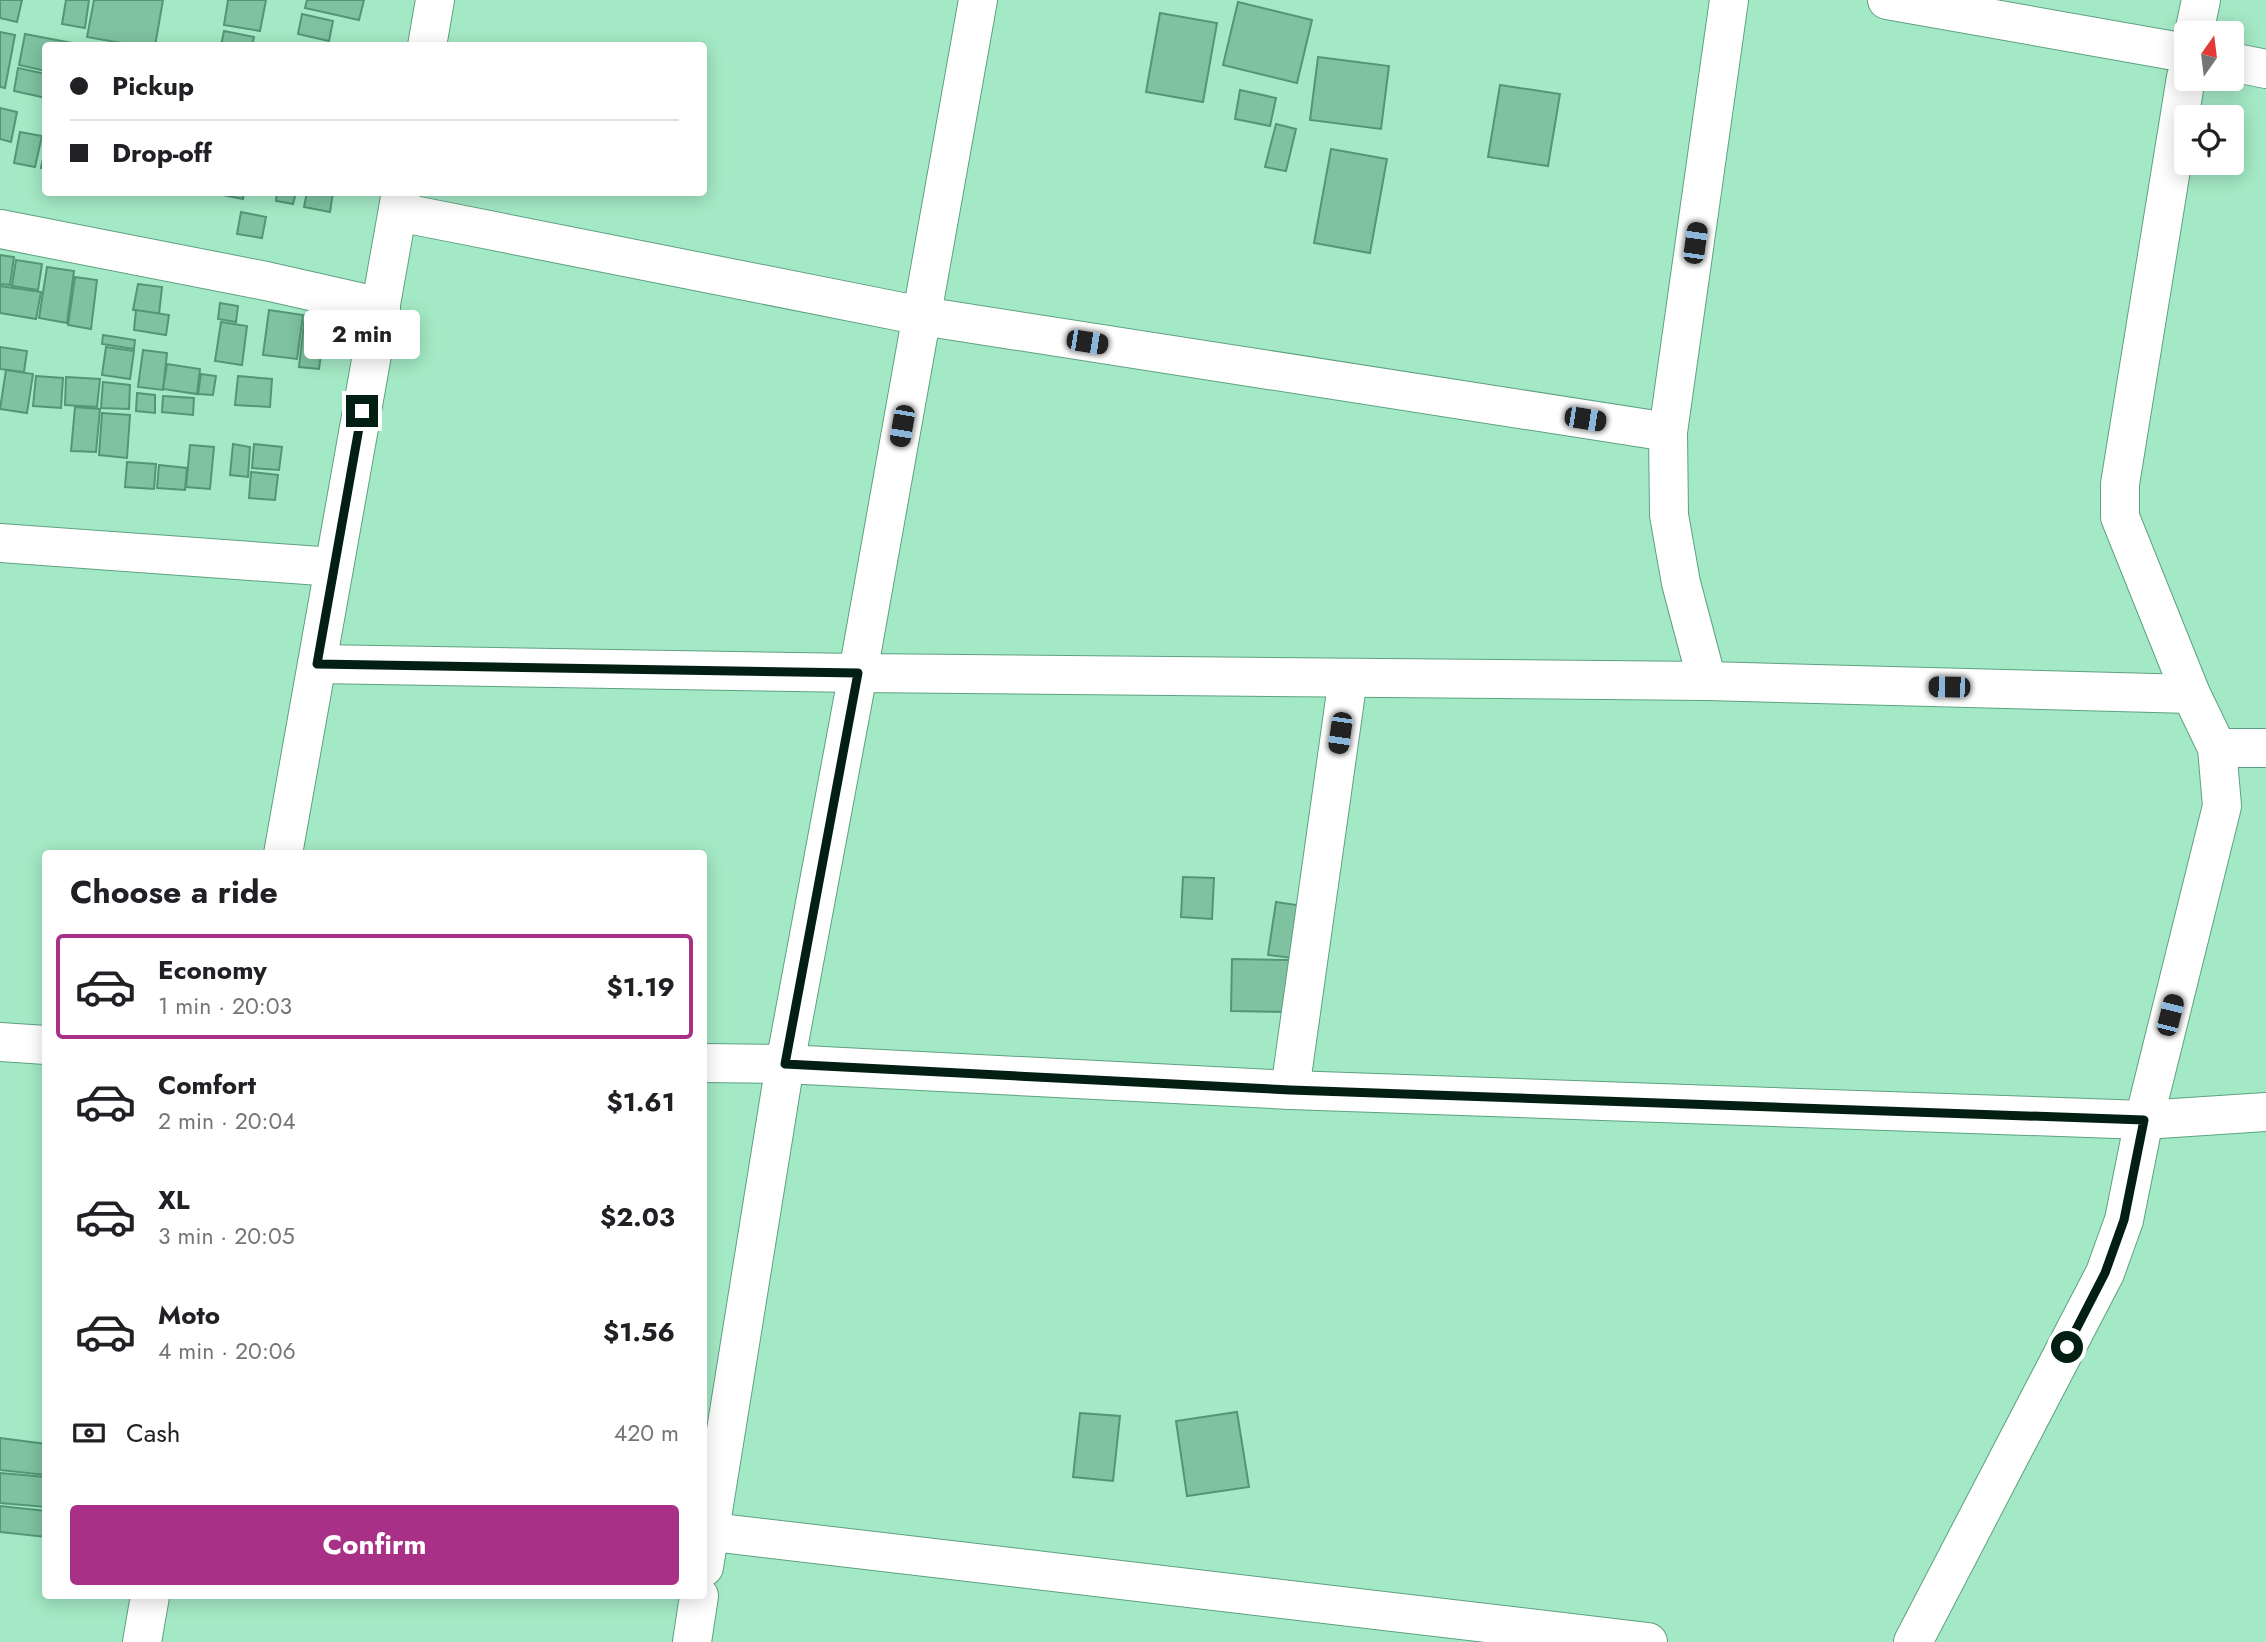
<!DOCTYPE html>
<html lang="en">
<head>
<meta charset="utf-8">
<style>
	:root { --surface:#fff; --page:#f6f6f6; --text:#202124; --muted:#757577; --line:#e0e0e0; --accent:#a83086 }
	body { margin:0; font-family:Jost,sans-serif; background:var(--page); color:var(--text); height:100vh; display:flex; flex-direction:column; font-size:26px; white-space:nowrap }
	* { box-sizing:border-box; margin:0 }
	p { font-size:23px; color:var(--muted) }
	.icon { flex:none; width:38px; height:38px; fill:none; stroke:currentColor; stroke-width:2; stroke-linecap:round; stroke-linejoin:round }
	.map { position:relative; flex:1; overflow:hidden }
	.details { position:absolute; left:42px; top:850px; width:665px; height:749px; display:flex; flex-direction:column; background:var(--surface); border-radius:7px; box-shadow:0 4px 18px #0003 }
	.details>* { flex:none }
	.guide { position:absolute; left:42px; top:42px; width:665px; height:154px; border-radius:7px; box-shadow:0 4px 18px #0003; display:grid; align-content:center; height:154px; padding:0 28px; background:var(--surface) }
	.needle { width:46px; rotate:14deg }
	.fabs { position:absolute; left:2174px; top:21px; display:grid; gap:14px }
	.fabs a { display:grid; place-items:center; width:70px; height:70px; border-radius:7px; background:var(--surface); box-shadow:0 4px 18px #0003; font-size:35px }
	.end { position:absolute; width:32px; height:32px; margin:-16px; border:9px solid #031f13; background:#fff; box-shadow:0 0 0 4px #fff }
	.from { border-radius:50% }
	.bubble { position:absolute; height:49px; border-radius:7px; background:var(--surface); box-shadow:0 4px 18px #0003; font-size:23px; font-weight:700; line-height:49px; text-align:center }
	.car { position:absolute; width:21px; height:42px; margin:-21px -10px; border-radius:9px; box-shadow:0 0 5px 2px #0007; background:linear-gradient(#222 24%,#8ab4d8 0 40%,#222 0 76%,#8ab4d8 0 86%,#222 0) }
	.guide b { display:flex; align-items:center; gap:24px; height:66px; font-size:26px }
	.guide b+b { border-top:2px solid var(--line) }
	.guide i { width:18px; height:18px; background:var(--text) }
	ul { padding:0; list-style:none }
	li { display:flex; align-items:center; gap:21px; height:105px; margin:0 14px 10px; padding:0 14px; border:4px solid transparent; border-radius:7px }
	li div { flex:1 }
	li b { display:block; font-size:26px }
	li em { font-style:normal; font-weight:700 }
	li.active { border-color:var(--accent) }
	li>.icon { width:63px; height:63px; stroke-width:1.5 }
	h2 { padding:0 28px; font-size:32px; line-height:84px }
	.pay { display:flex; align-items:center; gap:18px; height:77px; padding:0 28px; font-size:26px }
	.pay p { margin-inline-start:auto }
	.primary-button { display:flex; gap:14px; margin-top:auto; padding:14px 28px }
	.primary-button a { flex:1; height:80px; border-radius:7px; background:var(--accent); color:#fff; font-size:28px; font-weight:700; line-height:80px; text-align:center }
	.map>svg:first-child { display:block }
	.building { fill:#7ec2a0; stroke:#539676; stroke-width:2 }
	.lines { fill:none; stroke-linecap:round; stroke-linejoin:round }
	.minor-casing { stroke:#5ea180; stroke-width:40 }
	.tertiary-casing { stroke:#5ea180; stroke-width:40 }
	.minor { stroke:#fff; stroke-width:38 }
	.tertiary { stroke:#fff; stroke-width:38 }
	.route { stroke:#031f13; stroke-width:9 }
</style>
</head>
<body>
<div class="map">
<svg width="2266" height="1642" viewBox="0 0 2266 1642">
	<rect width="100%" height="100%" fill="#a4e9c5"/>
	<g class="building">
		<path d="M0 0H22L17 22 0 18Z"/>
		<path d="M66 0H89L85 28 62 24Z"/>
		<path d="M94 0H163L155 46H138L87 37Z"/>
		<path d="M228 0H266L260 31 224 25Z"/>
		<path d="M307 0H364L359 20 305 8Z"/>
		<path d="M1238 2 1312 20 1297 83 1223 65Z"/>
		<path d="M1160 13 1217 23 1203 102 1146 92Z"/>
		<path d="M302 14 333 21 329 41 298 34Z"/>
		<path d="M224 31 254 37 252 46H221Z"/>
		<path d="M0 32 15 35 5 88 0 87Z"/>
		<path d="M25 34 78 44V46H46V71L19 65Z"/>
		<path d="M1318 57 1389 66 1381 129 1310 120Z"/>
		<path d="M18 68 46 74V98L14 91Z"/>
		<path d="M1500 85 1560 94 1548 166 1488 157Z"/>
		<path d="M1240 90 1276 98 1270 126 1235 119Z"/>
		<path d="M0 108 17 112 11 142 0 139Z"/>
		<path d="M1276 124 1296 129 1286 171 1265 167Z"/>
		<path d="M20 132 42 136 35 167 14 163Z"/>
		<path d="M46 144V169L41 168Z"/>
		<path d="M1331 149 1387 159 1370 253 1314 243Z"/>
		<path d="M222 192H244L243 199 222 195Z"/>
		<path d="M277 192H296L293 204 276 201Z"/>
		<path d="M307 192H333L330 212 304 207Z"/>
		<path d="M241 212 266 217 262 238 237 234Z"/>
		<path d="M0 255 14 257 10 285 0 284Z"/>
		<path d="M16 260 42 264 38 290 12 286Z"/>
		<path d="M47 267 74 271 67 323 39 318Z"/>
		<path d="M75 277 97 280 91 329 68 325Z"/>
		<path d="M138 284 162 287 159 314 133 310Z"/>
		<path d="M0 286 41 292 36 319 0 313Z"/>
		<path d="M220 303 238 306 236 322 218 319Z"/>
		<path d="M136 310 169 315 166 335 134 330Z"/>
		<path d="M269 310 303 315 297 359 263 355Z"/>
		<path d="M305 315 326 318 319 369 299 367Z"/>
		<path d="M221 322 247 326 242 365 215 361Z"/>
		<path d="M103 335 135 340 134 349 102 344Z"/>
		<path d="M0 347 27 351 24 372 0 369Z"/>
		<path d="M106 347 134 351 130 379 102 375Z"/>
		<path d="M143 350 167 353 163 390 138 387Z"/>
		<path d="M167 364 200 369 197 394 163 389Z"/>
		<path d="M6 370 33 374 27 413 0 409Z"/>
		<path d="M201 374 216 376 213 395 198 394Z"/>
		<path d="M36 376 63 378 61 408 33 406Z"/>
		<path d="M238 376 272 379 270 407 235 405Z"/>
		<path d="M66 377 100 379 97 407 65 405Z"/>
		<path d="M103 382 130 385 129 409 101 408Z"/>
		<path d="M137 393 155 395V413L136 411Z"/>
		<path d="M163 396 194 398 193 415 162 412Z"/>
		<path d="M75 407 100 409 96 452 71 451Z"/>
		<path d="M102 413 130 415 127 458 99 455Z"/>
		<path d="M233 444 250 447 248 477 230 475Z"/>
		<path d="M254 444 282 447 279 470 252 468Z"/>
		<path d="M190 445 214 447 210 489 186 487Z"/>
		<path d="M127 462 156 464 154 489 125 487Z"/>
		<path d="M159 465 187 468 185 490 157 488Z"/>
		<path d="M251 472 278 475 275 500 249 498Z"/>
		<path d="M1183 877 1214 878 1212 919 1181 917Z"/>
		<path d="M1276 902 1310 907 1302 959 1268 955Z"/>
		<path d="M1232 959 1292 960 1291 1012 1231 1011Z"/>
		<path d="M1237 1412 1249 1487 1187 1496 1176 1421Z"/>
		<path d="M1080 1413 1120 1416 1113 1481 1073 1477Z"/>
		<path d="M0 1438 46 1444V1475L0 1470Z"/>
		<path d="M0 1473 46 1477V1507L0 1503Z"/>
		<path d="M0 1506 46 1511V1537L0 1532Z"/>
	</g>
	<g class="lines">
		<defs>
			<g id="minor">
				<path d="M1887 0 2186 53"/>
				<path d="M2194 33 2201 0"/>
				<path d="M2231 62 2266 69"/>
				<path d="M398 212 922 316 1668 432"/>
				<path d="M0 229 266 281 381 307"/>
				<path d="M0 543 334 567"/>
				<path d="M317 664 858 673 1707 681 2191 694"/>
				<path d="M1707 681 1681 583 1669 515 1668 432 1729 0"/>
				<path d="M2217 748H2266"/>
				<path d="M0 1042 46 1045"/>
				<path d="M704 1063 785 1064 1290 1090 2144 1120 2266 1112"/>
				<path d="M1290 1090 1348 678"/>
				<path d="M704 1531 1648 1642"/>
				<path d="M704 1567 785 1064 858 673 978 0"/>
				<path d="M692 1642 699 1596"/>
				<path d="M1913 1642 2105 1273 2124 1220 2144 1120 2222 806 2217 748 2191 694 2120 517V484L2186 77"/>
			</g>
			<g id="tertiary">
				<path d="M427 46 435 0"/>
				<path d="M283 854 401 192"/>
				<path d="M142 1642 150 1596"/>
			</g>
		</defs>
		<use href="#minor" class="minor-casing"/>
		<use href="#tertiary" class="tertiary-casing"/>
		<use href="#minor" class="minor"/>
		<use href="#tertiary" class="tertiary"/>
	</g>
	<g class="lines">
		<path class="route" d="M362 411 317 664 858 673 785 1064 1290 1090 2144 1120 2124 1220 2105 1273 2067 1347"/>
	</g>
</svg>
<div class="fabs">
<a><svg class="needle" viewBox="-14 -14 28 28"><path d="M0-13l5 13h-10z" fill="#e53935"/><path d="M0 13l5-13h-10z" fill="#757577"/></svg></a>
<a><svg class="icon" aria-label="locate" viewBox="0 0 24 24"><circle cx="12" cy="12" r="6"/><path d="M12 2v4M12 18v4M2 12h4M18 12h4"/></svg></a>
</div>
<i class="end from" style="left:2067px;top:1347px"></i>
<i class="end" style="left:362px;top:411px"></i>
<div class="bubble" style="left:304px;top:310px;width:116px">2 min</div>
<i class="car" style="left:1695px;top:243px;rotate:8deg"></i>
<i class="car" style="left:1087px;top:342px;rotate:99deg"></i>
<i class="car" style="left:1585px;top:419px;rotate:99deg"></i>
<i class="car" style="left:902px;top:426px;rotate:190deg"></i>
<i class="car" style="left:1949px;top:687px;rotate:271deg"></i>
<i class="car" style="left:1340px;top:733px;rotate:188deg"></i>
<i class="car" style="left:2170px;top:1015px;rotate:14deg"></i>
<div class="guide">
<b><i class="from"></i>Pickup</b>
<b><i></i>Drop-off</b>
</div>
<section class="details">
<h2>Choose a ride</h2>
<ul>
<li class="active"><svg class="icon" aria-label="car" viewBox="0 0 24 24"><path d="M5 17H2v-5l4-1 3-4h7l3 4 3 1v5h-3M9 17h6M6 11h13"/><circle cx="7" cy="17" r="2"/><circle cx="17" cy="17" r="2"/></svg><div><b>Economy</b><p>1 min · 20:03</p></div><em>$1.19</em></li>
<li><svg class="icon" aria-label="car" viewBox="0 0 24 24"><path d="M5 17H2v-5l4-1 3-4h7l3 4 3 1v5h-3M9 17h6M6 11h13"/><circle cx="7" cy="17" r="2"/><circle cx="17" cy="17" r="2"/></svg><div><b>Comfort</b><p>2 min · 20:04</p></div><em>$1.61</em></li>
<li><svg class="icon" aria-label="car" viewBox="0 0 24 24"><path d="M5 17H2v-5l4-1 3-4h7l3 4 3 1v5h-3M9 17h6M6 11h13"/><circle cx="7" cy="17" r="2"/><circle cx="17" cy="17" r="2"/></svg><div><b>XL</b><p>3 min · 20:05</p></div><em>$2.03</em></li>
<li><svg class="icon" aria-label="car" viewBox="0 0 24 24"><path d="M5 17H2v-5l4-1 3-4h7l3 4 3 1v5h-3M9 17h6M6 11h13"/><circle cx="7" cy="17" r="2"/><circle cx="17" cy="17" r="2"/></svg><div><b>Moto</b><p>4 min · 20:06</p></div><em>$1.56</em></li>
</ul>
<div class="pay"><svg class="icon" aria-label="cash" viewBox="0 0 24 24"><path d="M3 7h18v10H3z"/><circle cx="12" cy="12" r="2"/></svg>Cash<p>420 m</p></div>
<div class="primary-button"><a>Confirm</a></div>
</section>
</div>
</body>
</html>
